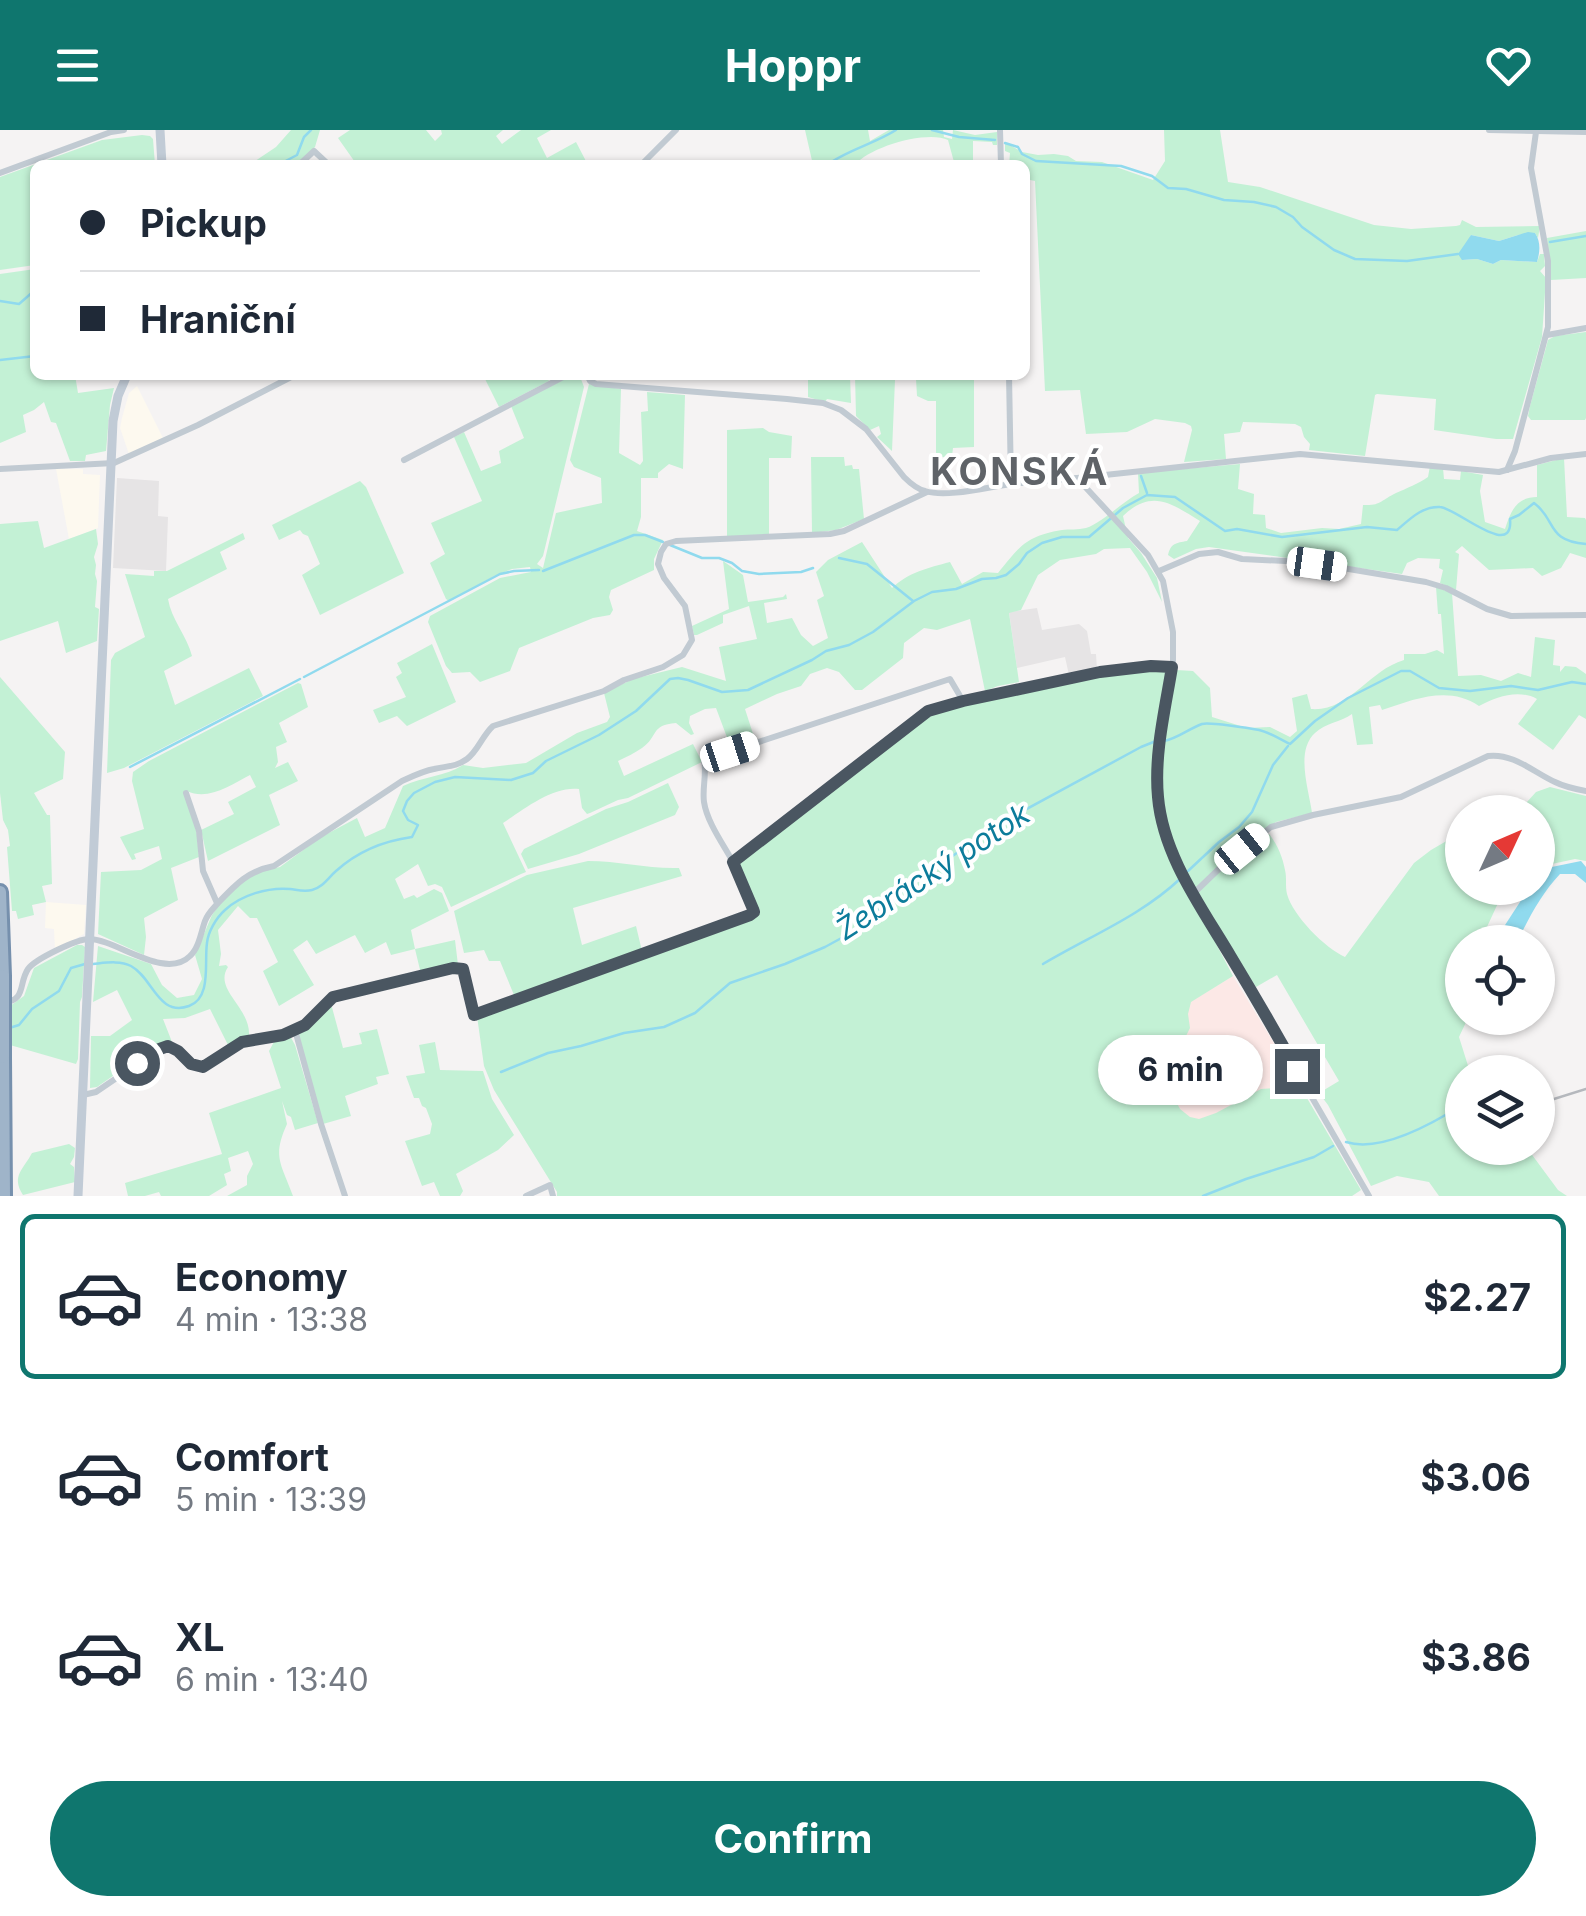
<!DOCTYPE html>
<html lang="en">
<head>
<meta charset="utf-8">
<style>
	:root { --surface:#fff; --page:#f6f6f7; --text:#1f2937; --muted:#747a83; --line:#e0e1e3; --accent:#0f766e }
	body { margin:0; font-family:Inter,sans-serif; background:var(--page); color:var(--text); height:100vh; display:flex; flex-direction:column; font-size:38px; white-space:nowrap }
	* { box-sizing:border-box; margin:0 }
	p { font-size:32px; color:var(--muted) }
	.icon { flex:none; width:55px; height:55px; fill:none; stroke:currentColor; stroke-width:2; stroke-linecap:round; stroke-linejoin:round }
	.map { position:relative; height:1066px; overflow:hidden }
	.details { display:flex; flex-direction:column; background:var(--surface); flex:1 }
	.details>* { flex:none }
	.top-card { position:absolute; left:30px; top:30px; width:1000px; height:220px; border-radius:15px; box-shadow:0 2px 8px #0004; display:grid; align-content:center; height:220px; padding:0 50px; background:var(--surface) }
	.needle { width:65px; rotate:46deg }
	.fabs { position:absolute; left:1445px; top:665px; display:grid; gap:20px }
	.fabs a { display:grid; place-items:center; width:110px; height:110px; border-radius:50%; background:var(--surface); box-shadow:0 2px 8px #0004; font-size:50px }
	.end { position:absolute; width:45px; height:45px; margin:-22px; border:12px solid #4a5661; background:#fff; box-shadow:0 0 0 5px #fff }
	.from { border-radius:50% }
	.bubble { position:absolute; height:70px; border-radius:35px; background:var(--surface); box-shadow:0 2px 8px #0004; font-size:32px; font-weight:700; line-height:70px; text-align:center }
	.car { position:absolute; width:30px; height:60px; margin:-30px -15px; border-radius:12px; box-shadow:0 0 8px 2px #0007; background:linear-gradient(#fff 24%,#345 0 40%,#fff 0 76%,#345 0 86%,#fff 0) }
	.top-card b { display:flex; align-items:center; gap:35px; height:95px; font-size:38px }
	.top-card b+b { border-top:2px solid var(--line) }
	.top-card i { width:25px; height:25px; background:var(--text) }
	ul { padding:18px 0 0; list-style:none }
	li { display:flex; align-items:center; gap:30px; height:165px; margin:0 20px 15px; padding:0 30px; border:5px solid transparent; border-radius:15px }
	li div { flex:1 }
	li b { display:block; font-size:38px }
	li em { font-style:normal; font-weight:700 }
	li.current { border-color:var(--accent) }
	li>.icon { width:90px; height:90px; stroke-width:1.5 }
	.primary-button { display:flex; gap:20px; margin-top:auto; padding:20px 50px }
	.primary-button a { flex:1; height:115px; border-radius:60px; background:var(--accent); color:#fff; font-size:40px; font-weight:700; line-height:115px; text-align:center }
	header { display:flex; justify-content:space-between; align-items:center; height:130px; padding:0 50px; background:var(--accent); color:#fff; font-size:45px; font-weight:700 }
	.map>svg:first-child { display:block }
	.commercial { fill:#fdf9ef }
	.education { fill:#e6e4e5 }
	.medical { fill:#fce8e6 }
	.green { fill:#c3f1d5 }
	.water { fill:#90daee }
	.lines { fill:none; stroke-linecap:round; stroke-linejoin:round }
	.stream { stroke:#90daee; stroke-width:2.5 }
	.trunk-casing { stroke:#7690ad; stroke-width:18 }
	.minor { stroke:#c1cad2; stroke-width:6 }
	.secondary { stroke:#c1cbd6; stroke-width:9 }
	.trunk { stroke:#9fb4c9; stroke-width:12 }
	.rail { stroke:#b5b8bd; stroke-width:2.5 }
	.trunk-bridge-casing { stroke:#7690ad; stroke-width:18; stroke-linecap:butt }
	.trunk-bridge { stroke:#9fb4c9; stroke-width:12 }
	.route { stroke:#4a5661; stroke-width:12 }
	.labels { text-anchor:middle; stroke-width:8; stroke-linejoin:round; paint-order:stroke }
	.water-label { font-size:30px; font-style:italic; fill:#0c7c9b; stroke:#fff }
	.district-label { font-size:38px; font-weight:bold; letter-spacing:2.5px; fill:#5f6368; stroke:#fff }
</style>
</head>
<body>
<header><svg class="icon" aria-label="menu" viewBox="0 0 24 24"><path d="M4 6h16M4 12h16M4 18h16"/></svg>Hoppr<svg class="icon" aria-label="heart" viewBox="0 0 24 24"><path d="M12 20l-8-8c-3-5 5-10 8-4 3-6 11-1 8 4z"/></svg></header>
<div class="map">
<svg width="1586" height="1066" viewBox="0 0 1586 1066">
	<rect width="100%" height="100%" fill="#f5f3f3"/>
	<g class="commercial">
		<path d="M137 256 163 308 129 324 120 298 122 288 129 263Z"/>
		<path d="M56 339H83V344L100 345 98 398 69 409Z"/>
		<path d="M46 772 86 775 84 804 55 820 54 799 45 798Z"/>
	</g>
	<g class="education">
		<path d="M117 348 159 351 158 386 168 387 166 441 113 438Z"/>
		<path d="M1037 478 1042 500 1079 494 1087 501 1091 524H1096L1097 540 1069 545 1065 527 1017 538 1009 482Z"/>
	</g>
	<path class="medical" d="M1233 846 1294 946 1189 1008 1130 908Z"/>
	<g class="green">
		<path d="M291 0H320L315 17 295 35H249L276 17Z"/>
		<path d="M350 0H426L435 11 442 4 441 0H503L496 6 502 14 521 0H551L537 8 547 28 576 12 588 35H357L338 8Z"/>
		<path d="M805 0H868L870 11 889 0H943L944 7 952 9 953 0 975 5 997 2V15H993L992 12 973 11V35H962L954 32 948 10C927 0 869 17 855 35H813Z"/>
		<path d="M1164 0H1220L1228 52 1260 57 1374 95 1411 99 1456 96 1460 95 1462 90 1476 97 1540 96 1538 108 1535 103 1518 105 1499 111 1471 105 1463 130 1477 129 1493 134 1501 130 1537 132 1540 124H1544L1545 136 1540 141 1546 148 1542 207 1513 309H1496L1434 300 1436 269 1377 264 1375 265 1365 326 1309 320 1310 314 1304 307 1301 297 1295 294 1243 292 1240 302 1224 304 1226 329 1184 332 1192 300 1191 296 1185 293 1155 289 1127 302 1086 304 1080 260 1045 261 1035 51 1025 49V35H1009L1010 23 1005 21V12L1022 22 1038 25 1054 24 1068 26 1076 31 1102 32 1153 50 1165 31Z"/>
		<path d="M142 5 150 6 153 9 155 35H35V135L0 140V47L102 10Z"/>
		<path d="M1586 101V148L1551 150 1547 108Z"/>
		<path d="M35 139V245H75L78 263 114 258 110 275 106 321 86 325 85 331H70L56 293 51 292 44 272 34 280 23 285 26 302 0 313V144Z"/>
		<path d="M1586 202V288L1585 290H1531L1528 286 1530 276 1548 210 1555 206Z"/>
		<path d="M483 245H546L549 251 499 277Z"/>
		<path d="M808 245H850L851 273 827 269 825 272 808 267Z"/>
		<path d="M855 245H974V317L953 318 952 326 936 328V271H928L917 266 916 249 895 250 892 321 877 307 881 304 879 296 870 300 856 286Z"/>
		<path d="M567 248 581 249 584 257 543 426 537 434 543 438 556 383 602 373 601 348 574 337 570 330 589 254 621 259 619 323 640 335 643 331 641 282 648 281 647 262 685 265 683 339 669 334 658 343V348H641V387L637 401 663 410 654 429V440L611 460 609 467 613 480 610 485 593 488 519 518 510 541 480 552 470 542 452 543 446 536 428 492 430 486 500 448 531 442 530 437 512 439 494 446 449 471 446 469 430 433 445 424 431 393 482 371 454 307 464 302 481 341 501 333 499 321 524 308 511 276Z"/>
		<path d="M763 298 769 302 792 306 791 328H769V405L727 407V300Z"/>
		<path d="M811 327H844L845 336 852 335 853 339H859L864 389 836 400 812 403Z"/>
		<path d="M1564 328 1567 387 1585 388 1586 390V428L1570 423 1561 438 1542 446 1533 438 1489 440 1462 416 1455 422 1459 424 1456 460 1440 453 1443 440 1439 438 1440 429 1418 428 1407 433 1402 444 1209 417 1196 419 1174 429 1168 425C1171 413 1176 413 1187 411L1200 391C1172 374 1152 358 1123 386L1128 408 1141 423 1157 448 1162 472 1147 442 1130 418 1104 419 1096 424 1060 430 1038 445 1021 480 1009 483 1019 552 998 556 985 561 970 489 937 500 924 498 904 513 903 528 862 560H855L839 542 827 538 810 544 801 556 777 564 745 579 755 610 731 618 716 578 705 579 690 586 689 593 694 604 691 605 676 593C650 595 659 606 642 618 635 623 626 627 618 631L624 646 693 614 702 632 628 668 618 670 590 683 587 684 582 678 579 659C553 656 524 679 503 693L526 742 521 744 451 777 442 757 435 754 428 756 418 734 395 749 404 769 414 765 417 768 434 759 442 763 449 781 411 800 415 819 455 810 458 835 421 844 415 819 391 825 386 812 365 823 355 805 316 824 307 810 293 820 314 855 279 876 263 841 278 832 257 788H250L238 776 218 800 221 824 219 836 226 835 228 837C213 860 251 877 249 906L229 917 210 879 185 888 163 889 172 912 160 916 159 914 97 957 90 958 91 906H110L132 890 117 860 93 872 98 816 151 834 162 855 177 868 194 865 202 849 195 825 212 785 224 768 242 751 258 742 280 737 321 707 357 688 365 707 385 698 403 656C424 646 444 647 463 635L483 638 526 633 577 603 607 592 610 587 604 563 633 549 682 537 726 551 719 517 757 509 749 476 723 485V493L697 505H694L692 496 729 479 723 431 743 445 748 472 783 467 786 464 787 469 764 473 767 493 792 488 801 505 813 516 828 508 817 470 824 466 816 442 828 430 862 412 892 458C909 442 928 438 950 432L962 454 983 442 998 443C1020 416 1026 406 1062 400 1069 399 1078 400 1086 398 1102 393 1122 372 1139 363L1138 343 1240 334 1238 359 1254 364 1253 384 1265 385 1266 398 1281 403 1322 398 1339 399 1361 394 1363 375C1381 376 1381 370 1396 363 1407 358 1418 354 1428 347L1430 336 1443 338 1444 349 1460 350 1461 341 1483 345 1480 361 1485 392 1505 399C1511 381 1516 367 1537 367V335Z"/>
		<path d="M360 351 366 357 404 443 320 485 302 445 320 434 308 406 303 404 300 400 279 410 272 395Z"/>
		<path d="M38 391 44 418 96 399 98 414 94 427 96 435 95 444 97 451 95 477 99 479 97 511 66 523 58 491 0 511V394Z"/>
		<path d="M243 403 245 409 220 422 227 439 168 469C171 489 187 506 192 526L164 541 175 575 249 538 263 566 124 638 107 643 111 530 115 523 145 507 125 444 154 446V441H167Z"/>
		<path d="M1436 457 1452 463 1458 546 1481 545 1501 551 1518 543 1531 547 1535 507 1555 510 1553 535 1560 536V542L1565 536 1576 537 1586 544V589L1579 585 1553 620 1518 594 1537 569C1519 559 1497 566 1479 576 1449 555 1414 569 1382 580L1380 575 1369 577 1373 614 1357 615 1352 584C1341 592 1325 593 1315 603 1295 621 1309 660 1312 683L1276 692 1260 702V711L1269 704C1277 713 1283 728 1285 740 1287 748 1285 756 1287 764 1293 786 1325 818 1345 827L1414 733 1431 720 1462 702V758H1505L1480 812H1462V888H1468L1459 907 1470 942H1462V1018H1527L1558 1060 1567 1066H1439L1429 1052 1397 1046 1371 1056 1328 975 1319 963 1339 951 1277 845 1256 857 1220 800 1212 806 1233 846 1191 872 1188 884 1190 898 1186 906 1164 925 1159 932 1160 941 1180 979 1190 987 1199 989 1216 983 1261 959 1274 958 1294 946 1361 1060 1352 1066H557V1062L494 960 484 936 477 886 757 784 738 736 739 732 929 584C964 573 1000 566 1036 558 1089 547 1139 537 1193 541L1210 558 1212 587 1247 598 1270 597 1290 607 1297 601 1292 568 1307 564 1311 579C1349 582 1369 540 1404 530V524H1425L1437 520 1444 524 1441 484H1438Z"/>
		<path d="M432 514 456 572 407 596 397 586 379 593 373 580 406 567 396 547 402 543 397 533Z"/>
		<path d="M0 547 65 622 63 649 34 663 47 685H50L52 754 42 756 46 772 32 775 34 785 18 789 16 781H12L7 717 10 716 8 700 3 690 0 663Z"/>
		<path d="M298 553 301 554 308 577 279 593 287 612 276 617 278 632 275 638 288 632 298 651 269 665 280 695 208 731 201 700 234 684 228 672 256 657 250 645C231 655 208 671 187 661L197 705 199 727 171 738 178 770 144 788 146 807 144 825 98 804 101 742 141 740 162 729 159 716 134 724 136 729 132 730 120 707 144 699 132 651 133 642 149 631Z"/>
		<path d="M668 653 679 677 675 685 579 724 528 739 521 724 524 719 606 679 628 672Z"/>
		<path d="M1550 657 1586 666V731L1575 729 1538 737V682H1518L1536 662Z"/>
		<path d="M588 731C619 731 648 739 679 738L682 746 573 778 582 815 636 796 642 821 517 866 514 865 500 831H489L484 820 464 823 454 781 527 745Z"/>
		<path d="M77 815H82L85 817 82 867 80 872 78 929 76 934 10 915V876L24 866 34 838Z"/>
		<path d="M330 870 343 918 362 914 359 903 377 899 389 944 376 947 378 954 345 966 351 986 323 994 299 906 300 900Z"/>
		<path d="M289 904 295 915 318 993 295 1000 291 987 287 985 282 971 287 994C272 1027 281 1033 293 1066H227L247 1055V1046L253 1034 248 1021 228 1028 231 1041 224 1044 227 1055 209 1066H161L159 1062 145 1066H128L125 1053 222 1024 209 983 281 958 269 921 275 910Z"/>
		<path d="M435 912 440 940 483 941 492 969 514 1005 498 1020 456 1044 463 1061 460 1066H440L434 1052 422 1056 405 1011 430 1004 432 994 426 978 422 976 419 968H414L406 946 425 943 419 915Z"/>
		<path d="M69 1014 75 1018 74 1027 70 1034 74 1037 75 1052 23 1065C11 1046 23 1040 32 1023Z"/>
	</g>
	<g class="water">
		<path d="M1528 102 1535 103C1541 112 1540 122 1537 132L1501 130 1493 134 1477 129 1462 130 1458 124 1471 105 1499 111Z"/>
		<path d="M1581 731 1586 737V753L1575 744H1560C1541 764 1529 788 1517 812H1494L1529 758H1538V745L1542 739Z"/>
	</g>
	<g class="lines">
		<g class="stream">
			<path d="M932 0 959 7 995 10"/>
			<path d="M1005 13 1018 17 1022 24 1036 31 1121 36 1152 46 1168 58 1186 59 1224 70 1254 72 1276 77 1293 87 1302 97 1334 120 1355 129 1407 131 1458 124"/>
			<path d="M278 35 297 25 304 7 311 0"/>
			<path d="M827 35C847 20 874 14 896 0"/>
			<path d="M1550 112 1586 106"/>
			<path d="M0 171 19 174 35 160"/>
			<path d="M0 230 35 226"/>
			<path d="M1141 346 1147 363"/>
			<path d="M670 415 702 428H719L732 433 742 441 759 444 801 442 813 438"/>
			<path d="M839 428 867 434 913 471"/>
			<path d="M543 441 634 405H645L663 412"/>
			<path d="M304 547 500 444 514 441 539 440"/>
			<path d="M1164 611C1179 608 1188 599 1202 594 1209 592 1249 598 1259 600 1269 602 1280 609 1290 614L1315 591 1348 568 1401 541H1410L1439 558 1470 561 1511 556 1538 560 1572 552 1586 554"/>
			<path d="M130 637 300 549"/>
			<path d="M1188 741 1219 712 1239 697 1252 682 1273 635 1288 616"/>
			<path d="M93 834C104 833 120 830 131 836 153 848 158 887 189 876 212 868 204 832 207 813 208 802 216 788 225 780 241 765 268 757 290 759 298 760 304 762 312 760 323 757 328 748 336 741 358 721 383 711 412 707L418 695 408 690 403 681 407 671 414 663 435 652 455 647 511 650 533 643 546 631 599 605 636 581 670 549 678 548 688 550 722 562 748 560 812 530 826 521 849 515 873 502 914 471 932 462 956 459 982 449 996 448 1006 445 1019 434 1027 423 1042 413 1062 407H1089L1123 378 1147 365 1175 367 1225 401 1237 399 1282 407 1367 397 1397 400C1409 390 1422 376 1440 377 1455 377 1514 431 1510 389L1519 385 1534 373C1557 390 1546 411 1586 414"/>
			<path d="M1043 834C1090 806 1141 786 1181 748"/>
			<path d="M6 899 19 895 32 879 59 861 71 838 85 834"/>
			<path d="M501 942 548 923 581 916 624 903 664 897 695 883 730 853 785 834 825 817 858 799 903 760 999 694 1141 617 1156 611"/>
			<path d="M1346 1012C1381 1023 1432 994 1462 975"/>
			<path d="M1203 1066 1246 1049 1314 1027 1333 1016"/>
		</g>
		<defs>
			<g id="trunk">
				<path d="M0 762 3 846"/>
				<path d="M3 927 4 1066"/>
			</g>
		</defs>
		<use href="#trunk" class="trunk-casing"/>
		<g class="minor">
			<path d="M1000 0 1001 35"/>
			<path d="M1489 0 1586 2"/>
			<path d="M299 35 314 21 329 35"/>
			<path d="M641 35 676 0"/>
			<path d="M0 43 111 2 124 0"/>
			<path d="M1547 205 1586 198"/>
			<path d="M587 245 590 251 596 254 787 269 823 273 841 280 866 299 904 347C910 353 917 359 925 361 947 368 988 357 1011 354"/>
			<path d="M1009 245 1011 354 1077 348 1148 425 1163 451 1173 502V532L1161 607 1157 647 1161 689 1171 720 1196 767 1369 1066"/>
			<path d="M404 330 563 247 574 245"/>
			<path d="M0 339 114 333 198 295 295 245"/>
			<path d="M1507 340 1515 321 1548 197V131L1531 38 1536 2"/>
			<path d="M1077 348 1300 324 1499 342 1551 328 1586 324"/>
			<path d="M1159 441 1199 424 1218 422 1242 429 1307 432 1426 452 1446 458 1487 479 1511 486 1586 485"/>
			<path d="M186 663 199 701 203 741 217 773"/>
			<path d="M733 732C723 714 707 692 704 672 702 658 707 644 704 630L950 549 963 571"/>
			<path d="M1194 763 1223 735 1271 697 1313 685 1401 667 1488 626C1514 623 1533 642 1555 652 1565 657 1575 659 1586 661"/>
			<path d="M3 873C27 870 18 854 28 839 35 829 77 809 89 809 116 809 165 851 190 826 199 818 201 802 205 791 208 783 213 779 218 773 236 754 248 741 274 736L402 651C413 646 423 641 434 639 447 636 456 637 467 629 478 621 482 606 493 596L604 561 624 550 663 537 683 525 692 510 685 476 664 448 658 434 661 422 666 414 676 411 830 404 844 401 927 362"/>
			<path d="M295 900 321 994 345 1066"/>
			<path d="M83 965 96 962 162 917C178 914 184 931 197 937 214 936 223 923 237 915 257 905 281 909 305 895 319 887 324 870 339 865L453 838 463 839 473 885 750 785 754 783 753 779 733 732 928 581C957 571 988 566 1019 559 1070 548 1120 535 1173 537"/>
			<path d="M526 1066 550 1055 553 1066"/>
		</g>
		<g class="secondary">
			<path d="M160 0 162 35"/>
			<path d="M78 1066 113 291 118 266 127 245"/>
		</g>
		<use href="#trunk" class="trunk"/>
		<path class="rail" d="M1538 974 1586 959"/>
		<defs>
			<path id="trunk-bridge" d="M3 846V927"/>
		</defs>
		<use href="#trunk-bridge" class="trunk-bridge-casing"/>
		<use href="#trunk-bridge" class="trunk-bridge"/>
	</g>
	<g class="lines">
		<path class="route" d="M137 933 154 921 168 916 178 921 191 934 203 937 242 912 283 905 305 895 333 867 453 838 463 839 474 885 750 785 754 782 753 779 733 732 928 581 963 571 1100 542 1151 536 1172 537C1165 580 1154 624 1158 667 1163 726 1202 778 1231 827 1254 865 1276 903 1297 941"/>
	</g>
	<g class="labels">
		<g class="water-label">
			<text transform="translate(933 742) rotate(-33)" y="10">Žebrácký potok</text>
		</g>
		<g class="district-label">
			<text x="1020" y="355">KONSKÁ</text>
		</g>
	</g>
</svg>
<div class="fabs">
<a><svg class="needle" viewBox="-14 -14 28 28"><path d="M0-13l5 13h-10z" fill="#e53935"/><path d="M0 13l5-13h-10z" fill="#747a83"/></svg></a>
<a><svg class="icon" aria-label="locate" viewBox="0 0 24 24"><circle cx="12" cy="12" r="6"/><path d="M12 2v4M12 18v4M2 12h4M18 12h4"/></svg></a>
<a><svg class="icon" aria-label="layers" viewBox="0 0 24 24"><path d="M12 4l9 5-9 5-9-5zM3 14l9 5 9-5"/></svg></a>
</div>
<i class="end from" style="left:137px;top:933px"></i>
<i class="end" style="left:1297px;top:941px"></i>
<div class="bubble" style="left:1098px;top:905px;width:165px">6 min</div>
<i class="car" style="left:1317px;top:434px;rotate:98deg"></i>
<i class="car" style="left:730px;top:622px;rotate:72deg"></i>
<i class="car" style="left:1242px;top:719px;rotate:51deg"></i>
<div class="top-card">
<b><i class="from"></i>Pickup</b>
<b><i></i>Hraniční</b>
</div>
</div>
<section class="details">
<ul>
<li class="current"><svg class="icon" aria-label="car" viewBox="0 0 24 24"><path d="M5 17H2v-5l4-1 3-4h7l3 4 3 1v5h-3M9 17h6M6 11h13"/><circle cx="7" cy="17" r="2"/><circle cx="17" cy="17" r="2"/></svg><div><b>Economy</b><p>4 min · 13:38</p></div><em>$2.27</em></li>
<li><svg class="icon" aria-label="car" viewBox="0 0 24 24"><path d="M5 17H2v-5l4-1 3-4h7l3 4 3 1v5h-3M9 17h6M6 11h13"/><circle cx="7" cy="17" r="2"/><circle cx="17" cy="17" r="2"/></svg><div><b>Comfort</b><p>5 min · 13:39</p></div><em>$3.06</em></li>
<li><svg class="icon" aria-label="car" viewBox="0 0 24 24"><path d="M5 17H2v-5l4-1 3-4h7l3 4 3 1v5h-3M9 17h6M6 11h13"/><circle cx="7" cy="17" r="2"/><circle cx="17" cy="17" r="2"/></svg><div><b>XL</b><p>6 min · 13:40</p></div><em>$3.86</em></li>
</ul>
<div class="primary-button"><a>Confirm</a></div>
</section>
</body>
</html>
